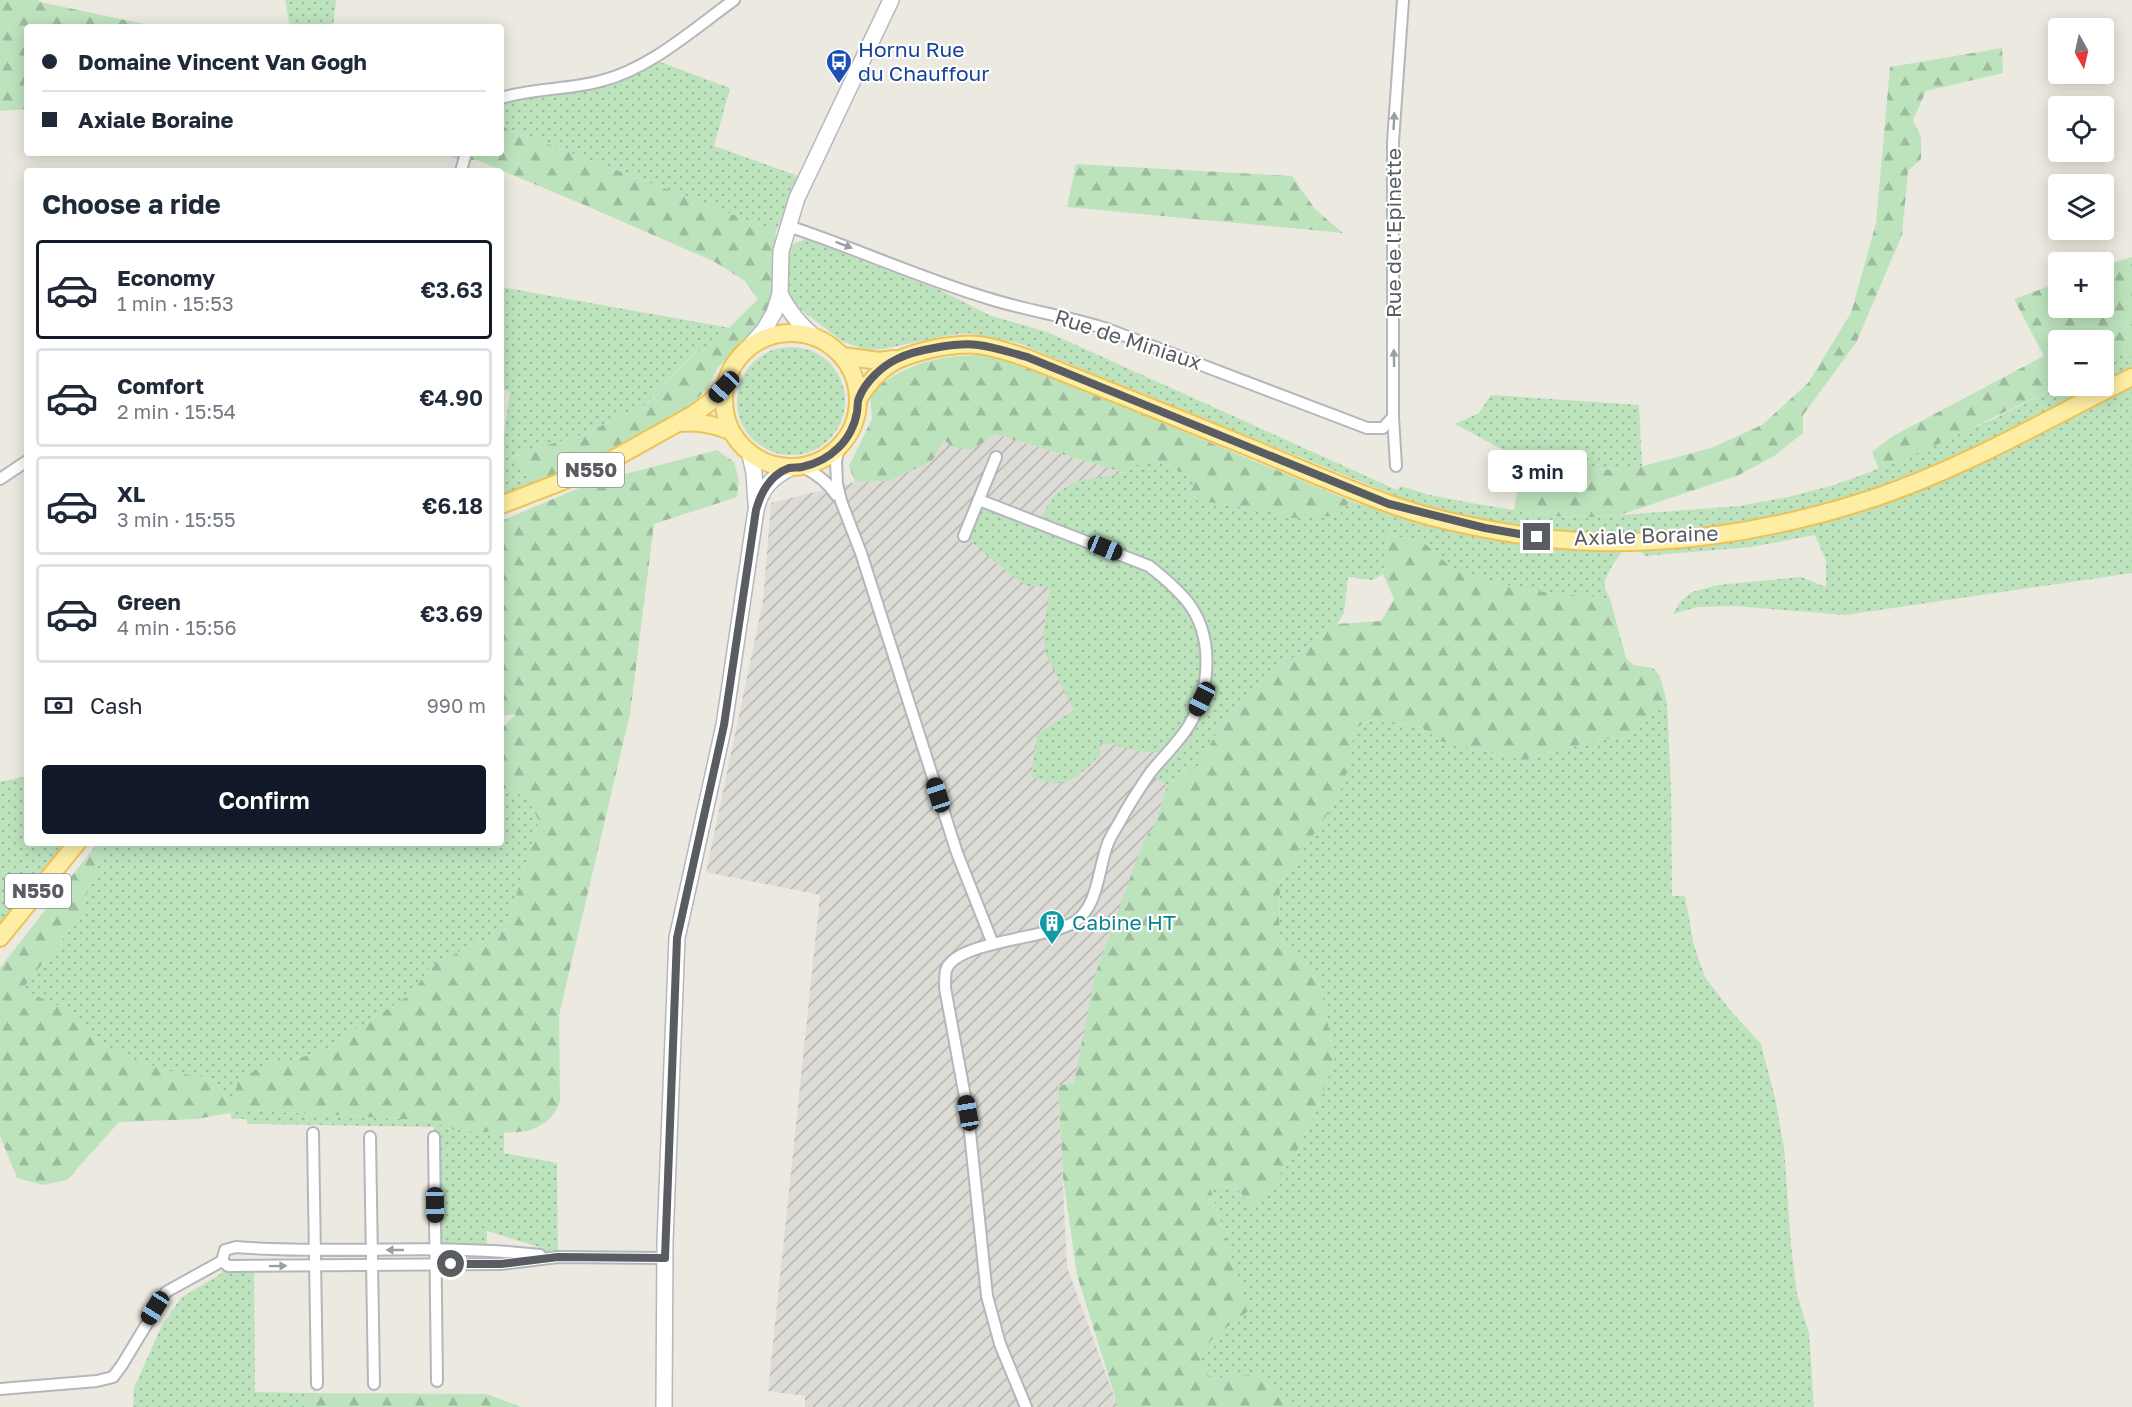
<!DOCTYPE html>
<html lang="en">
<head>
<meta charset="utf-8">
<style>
	:root { --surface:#fff; --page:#f6f6f7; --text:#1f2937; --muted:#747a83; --line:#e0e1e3; --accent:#111827 }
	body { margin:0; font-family:"Golos Text",sans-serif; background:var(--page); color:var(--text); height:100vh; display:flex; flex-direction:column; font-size:22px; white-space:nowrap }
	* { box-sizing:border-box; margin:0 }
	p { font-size:20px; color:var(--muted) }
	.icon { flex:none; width:33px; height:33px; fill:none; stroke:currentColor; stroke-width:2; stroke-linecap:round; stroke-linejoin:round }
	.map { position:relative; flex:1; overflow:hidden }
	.sheet { position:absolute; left:24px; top:168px; width:480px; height:678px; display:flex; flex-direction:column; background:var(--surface); border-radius:6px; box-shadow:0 3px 15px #0003 }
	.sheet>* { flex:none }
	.guide { position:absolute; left:24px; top:24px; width:480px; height:132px; border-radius:6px; box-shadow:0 3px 15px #0003; display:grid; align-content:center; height:132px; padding:0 18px; background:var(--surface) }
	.needle { width:39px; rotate:172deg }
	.buttons { position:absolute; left:2048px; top:18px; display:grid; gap:12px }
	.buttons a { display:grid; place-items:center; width:66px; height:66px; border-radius:6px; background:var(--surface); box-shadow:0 3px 15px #0003; font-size:30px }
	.end { position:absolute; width:27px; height:27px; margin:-14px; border:8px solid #595d61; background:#fff; box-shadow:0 0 0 3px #fff }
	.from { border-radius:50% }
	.bubble { position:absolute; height:42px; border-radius:6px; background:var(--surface); box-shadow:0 3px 15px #0003; font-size:20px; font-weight:600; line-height:42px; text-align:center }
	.car { position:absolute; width:18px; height:36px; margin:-18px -9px; border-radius:8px; box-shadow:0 0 4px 2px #0007; background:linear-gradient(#222 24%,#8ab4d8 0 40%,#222 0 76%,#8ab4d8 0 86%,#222 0) }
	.guide b { display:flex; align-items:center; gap:21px; height:57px; font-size:22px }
	.guide b+b { border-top:2px solid var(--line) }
	.guide i { width:15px; height:15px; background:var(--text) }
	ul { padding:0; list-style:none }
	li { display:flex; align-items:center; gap:18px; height:99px; margin:0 12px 9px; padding:0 6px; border:3px solid var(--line); border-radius:6px }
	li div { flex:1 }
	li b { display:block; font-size:22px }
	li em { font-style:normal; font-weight:600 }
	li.current { border-color:var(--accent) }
	li>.icon { width:54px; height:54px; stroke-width:1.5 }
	h2 { padding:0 18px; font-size:27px; line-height:72px }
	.pay { display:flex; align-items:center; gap:15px; height:66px; padding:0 18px; font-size:22px }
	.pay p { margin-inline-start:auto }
	.primary-button { display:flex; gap:12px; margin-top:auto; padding:12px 18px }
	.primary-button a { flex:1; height:69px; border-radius:6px; background:var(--accent); color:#fff; font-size:24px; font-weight:600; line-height:69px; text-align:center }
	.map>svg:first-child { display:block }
	.industrial { fill:url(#industrial-furrows) }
	.grass { fill:url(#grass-dots) }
	.forest { fill:url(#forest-firs) }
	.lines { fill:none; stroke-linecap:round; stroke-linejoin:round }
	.street-casing { stroke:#b3b6bb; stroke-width:14 }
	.secondary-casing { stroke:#b4b7bd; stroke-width:18 }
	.primary-casing { stroke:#edc358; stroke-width:20 }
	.street { stroke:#fff; stroke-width:10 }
	.secondary { stroke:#fff; stroke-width:15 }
	.primary { stroke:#fdeea4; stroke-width:16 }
	.oneway { fill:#9b9ea0 }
	.route { stroke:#595d61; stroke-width:8 }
	.labels { text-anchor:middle; stroke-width:4.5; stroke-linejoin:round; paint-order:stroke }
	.shield { fill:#fff; stroke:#8b8e90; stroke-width:1.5 }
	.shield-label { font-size:20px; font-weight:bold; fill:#595d61 }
	.transit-label { font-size:21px; fill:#164399; stroke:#fff; text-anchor:start }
	.street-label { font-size:21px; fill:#595d61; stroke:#fff }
	.culture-label { font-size:21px; fill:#0d838f; stroke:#fff; text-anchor:start }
</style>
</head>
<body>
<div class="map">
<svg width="2132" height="1407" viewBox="0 0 2132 1407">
	<defs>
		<pattern id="industrial-furrows" width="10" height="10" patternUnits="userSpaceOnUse" patternTransform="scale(1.5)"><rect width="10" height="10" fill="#dddbd5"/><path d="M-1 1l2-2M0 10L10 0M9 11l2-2" fill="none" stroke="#b6b5b0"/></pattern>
		<pattern id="grass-dots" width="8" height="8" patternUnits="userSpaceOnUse" patternTransform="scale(1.5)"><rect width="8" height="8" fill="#bde3bd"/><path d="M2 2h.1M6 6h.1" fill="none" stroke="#9dbb9d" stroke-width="1.8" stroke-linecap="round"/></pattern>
		<pattern id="forest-firs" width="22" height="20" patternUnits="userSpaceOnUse" patternTransform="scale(1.5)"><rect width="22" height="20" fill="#bde3bd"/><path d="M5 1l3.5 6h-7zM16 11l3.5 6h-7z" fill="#9dbb9d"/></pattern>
	</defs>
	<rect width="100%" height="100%" fill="#ece9e0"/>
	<path class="industrial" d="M995 434 1125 473 1342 525 1337 624 1192 755 1074 1083 1058 1086 1067 1267 1118 1407H805V1396L768 1391 820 895 706 872 763 601 771 503 855 482 889 481 944 440 971 450Z"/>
	<g class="grass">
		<path d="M285 0H336L333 27H290Z"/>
		<path d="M652 59 730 88 714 146 801 177 776 231 501 126V93L503 91C554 83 604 77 652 59Z"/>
		<path d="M805 239 942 291 989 315 1047 332 1397 490 1400 486 1430 495 1471 503 1550 516 1596 517 1739 506 1792 496 1834 485 1870 472 1993 419 2059 386H2103V363L2132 349V573L1845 615 1735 606 1697 607 1673 614 1681 601 1692 592 1718 585 1801 577 1826 587V560L1815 535 1751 547 1645 556 1631 541C1622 552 1609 567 1605 581 1603 587 1607 593 1610 599L1538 591 1489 582 1453 569 1423 542 1388 535 1383 574 1372 580 1348 577 1344 613 1337 624 1267 677 1227 715 1198 766 1167 786 1150 774 1166 753 1138 751 1100 742V754C1089 767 1074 783 1055 783 1048 783 1039 779 1031 777L1037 734 1074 710 1046 655 1043 634 1050 587 1028 586 1011 575 964 536 979 500 1039 522 1054 495 1077 481 1125 473 1148 457 1196 479 1188 499 1269 511 1290 518 1338 516 1350 501 1388 513 1389 504 1394 495 1018 343 967 333 939 337 883 349 866 350 842 341 801 310 785 288 790 246Z"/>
		<path d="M501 287 730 328 709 348 695 352 644 406 579 436 523 452 512 458 534 483 501 497V460L510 391 501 389Z"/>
		<circle cx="791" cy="401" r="54"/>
		<path d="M1491 395 1639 405 1642 466 1628 470 1582 469 1522 460 1455 424 1479 413Z"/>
		<path d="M1667 703 1671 786 1672 896H1685L1694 946 1705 977 1730 1010 1761 1044 1775 1098 1784 1148 1791 1245 1797 1294 1809 1333 1814 1407H1289L1256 1374 1209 1379 1198 1352 1219 1333 1223 1229 1210 1187 1235 1186 1253 1207 1294 1157 1319 1104 1335 1057 1319 982 1279 937 1280 884 1335 803 1348 770 1354 729 1371 719 1390 724 1419 725 1440 741 1523 760 1598 740 1628 737Z"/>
		<path d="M27 776V843H64L0 925V782Z"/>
		<path d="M501 787 527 797 539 821 506 929 432 965 411 994 321 1052 260 1068 235 1097 226 1099 213 1079 168 1071 127 1057 87 1034 61 1007 22 989 78 920 93 875 104 855 92 850 98 843H501Z"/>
		<path d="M245 1110 435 1121 449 1129 504 1131V1153L557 1163 558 1257 542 1255 539 1247 487 1231V1250H435L434 1127 248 1124 246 1119H232L230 1113Z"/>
		<path d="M228 1266H254L255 1392 307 1393 304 1407H133L134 1388 163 1323 182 1297 219 1275Z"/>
	</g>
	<g class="forest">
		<path d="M0 0H38L40 2 158 27H27V109L0 111Z"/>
		<path d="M2002 48 2003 73 1926 91 1913 120 1921 137V159L1908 171 1902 235 1856 343 1803 415V433L1774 456 1739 475 1620 515 1595 517 1550 516 1514 510 1522 460 1582 469 1627 470 1674 458 1711 448 1762 425 1808 383 1851 313 1876 223 1890 67Z"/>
		<path d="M501 126 776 231 772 303 758 329 739 349 718 367 707 389 686 409 631 441 579 468 534 483 512 459 523 452 579 436 644 406 696 352 709 348 758 299 745 281 715 262 589 207 477 160H460L440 153H501Z"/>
		<path d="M1076 164 1292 176 1315 209 1343 233 1067 207Z"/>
		<path d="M2132 257V349L2103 363V340H2058L2059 386 1936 445 1879 469 1872 452 1893 436 2044 356 2014 299 2058 283V308H2103V266Z"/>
		<path d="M976 355 1017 362 1350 501 1338 516 1290 518 1269 511 1188 499 1196 479 1148 457 1125 473 995 434 971 450 953 447 944 440 932 461 889 481 855 482 849 466 872 419 870 393C905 364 932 357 976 355Z"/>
		<path d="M717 450 734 462 739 481 737 497 654 524 630 714 559 1015 560 1101C556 1116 542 1127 527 1131 513 1134 466 1132 451 1129 445 1128 440 1125 435 1121L245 1110 197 1119 119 1122 67 1180 43 1185 17 1178 0 1136V968L92 850 104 855 93 875 78 920 22 989 61 1007 87 1034 127 1057 168 1071 213 1079 226 1099 235 1097 238 1080 260 1068 321 1052 411 994 432 965 506 929 539 821 527 797 501 787V729L516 714 501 716V521L591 483Z"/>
		<path d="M1388 535 1423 542 1453 569 1489 582 1538 591 1610 599 1626 658 1634 665 1653 668 1660 676 1667 703 1628 737 1598 740 1523 760 1440 741 1419 725 1390 724 1371 719 1354 729 1348 770 1335 803 1280 884 1279 937 1319 982 1335 1057 1319 1104 1294 1157 1253 1207 1235 1186 1210 1187 1248 1311 1219 1333 1198 1353 1210 1379 1256 1374 1289 1407H1118L1077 1275 1063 1177 1058 1086 1074 1083 1095 975 1143 842 1155 824 1167 786 1198 766 1227 715 1267 677 1337 624 1381 621 1394 599 1383 574Z"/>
		<path d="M307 1393 487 1394 521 1407H304Z"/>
	</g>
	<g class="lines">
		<defs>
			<g id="street">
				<path d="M501 98C533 88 568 90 601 81 651 68 692 30 734 0"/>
				<path d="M461 171 466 153"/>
				<path d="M788 226C855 248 920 278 987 298 1027 311 1068 316 1107 329L1367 428H1383L1393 417"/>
				<path d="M839 447 836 461 837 484 841 501 861 553 957 853 993 944"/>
				<path d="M1396 466 1393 417V142L1403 0"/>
				<path d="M803 467C817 474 828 482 836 495"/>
				<path d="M0 479 27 461"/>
				<path d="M979 500 1149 566C1162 576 1175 587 1186 600 1215 635 1211 691 1188 727 1177 744 1162 758 1150 773 1139 789 1128 806 1119 823 1115 830 1111 836 1108 843 1098 868 1099 904 1076 921 1051 939 956 940 946 970 945 975 945 982 945 988L968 1113 987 1296 1000 1344 1026 1407"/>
				<path d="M964 536 996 457"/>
				<path d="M313 1133 317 1384"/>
				<path d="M370 1137 374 1384"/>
				<path d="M434 1137 437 1381"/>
				<path d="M222 1261 228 1266 501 1264 558 1257 665 1258"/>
				<path d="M222 1261 225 1250 236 1247C337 1255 439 1243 540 1255"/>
				<path d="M0 1389 97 1381 113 1377 122 1365 166 1292 222 1261"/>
			</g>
			<g id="secondary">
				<path d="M780 294C790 313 800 325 816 338"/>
				<path d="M751 345 764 330 774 313 780 294 781 251 797 198 891 0"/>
				<path d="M750 455 754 473 756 504"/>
				<path d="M664 1407 665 1241 677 938 724 725 756 510C761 489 771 478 790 468"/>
			</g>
			<g id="primary">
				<circle cx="791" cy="400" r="67"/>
				<path d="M842 356 879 361 894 359"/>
				<path d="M858 399C881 364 896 357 936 348 950 346 964 343 978 345 995 347 1011 353 1027 358 1103 388 1180 419 1256 450 1299 468 1342 487 1387 503 1433 520 1486 530 1535 537 1649 552 1769 533 1877 497 1966 467 2049 418 2132 377"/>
				<path d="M680 423C698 421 713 424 730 431"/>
				<path d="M501 505 597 468 694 414 710 402 724 387"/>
				<path d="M0 938 77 843"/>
			</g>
		</defs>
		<use href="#street" class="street-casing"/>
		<use href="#secondary" class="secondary-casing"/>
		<use href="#primary" class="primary-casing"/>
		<use href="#street" class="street"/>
		<use href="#secondary" class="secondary"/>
		<use href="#primary" class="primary"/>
	</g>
	<defs><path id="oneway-solid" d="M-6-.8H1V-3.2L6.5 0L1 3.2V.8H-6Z" transform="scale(1.5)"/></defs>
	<g class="oneway">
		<use href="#oneway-solid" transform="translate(1394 121) rotate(-87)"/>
		<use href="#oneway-solid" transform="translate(844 245) rotate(21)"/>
		<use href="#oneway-solid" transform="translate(1394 358) rotate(-91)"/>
		<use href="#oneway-solid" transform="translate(395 1250) rotate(180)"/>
		<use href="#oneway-solid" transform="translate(278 1266) rotate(-1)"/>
	</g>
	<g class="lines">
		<path class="route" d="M451 1264H501L558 1257 665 1258 677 938 724 725 756 510C761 492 770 475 789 468 793 467 798 468 802 467 816 464 829 457 838 448 848 439 855 425 857 412 858 407 857 402 859 398 865 382 882 366 897 359 914 350 959 342 978 345 995 347 1011 353 1027 357L1389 504 1485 528 1537 537"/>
	</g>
	<defs>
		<symbol id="bus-pin" viewBox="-11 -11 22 30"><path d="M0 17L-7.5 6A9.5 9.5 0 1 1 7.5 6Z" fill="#1a4fb4" stroke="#fff"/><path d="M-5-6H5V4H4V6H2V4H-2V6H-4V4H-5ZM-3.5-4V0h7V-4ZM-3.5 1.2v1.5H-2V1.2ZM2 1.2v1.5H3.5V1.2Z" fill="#fff"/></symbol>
		<symbol id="building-pin" viewBox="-11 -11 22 30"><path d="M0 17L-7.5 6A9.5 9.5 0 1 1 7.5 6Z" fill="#0f9aa8" stroke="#fff"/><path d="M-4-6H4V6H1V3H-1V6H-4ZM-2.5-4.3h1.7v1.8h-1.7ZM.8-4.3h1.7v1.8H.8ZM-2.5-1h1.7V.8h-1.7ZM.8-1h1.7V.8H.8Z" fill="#fff"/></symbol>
	</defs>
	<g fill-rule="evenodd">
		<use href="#bus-pin" x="824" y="47" width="30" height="40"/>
		<use href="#building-pin" x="1037" y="908" width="30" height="40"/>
	</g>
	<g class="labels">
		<g class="shield">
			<rect x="558" y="453" width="66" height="34" rx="4.5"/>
			<rect x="5" y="874" width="66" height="34" rx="4.5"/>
		</g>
		<g class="shield-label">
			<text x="591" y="477">N550</text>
			<text x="38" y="898">N550</text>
		</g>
		<g class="transit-label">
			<text x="858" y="57">Hornu Rue<tspan x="858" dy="24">du Chauffour</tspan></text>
		</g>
		<g class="street-label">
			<text transform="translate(1394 233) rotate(-90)" y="7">Rue de l'Epinette</text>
			<text transform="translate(1128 340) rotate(18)" y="7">Rue de Miniaux</text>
			<text transform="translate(1646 536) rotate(-2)" y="7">Axiale Boraine</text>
		</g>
		<g class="culture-label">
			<text x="1072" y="930">Cabine HT</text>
		</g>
	</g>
</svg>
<div class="buttons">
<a><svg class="needle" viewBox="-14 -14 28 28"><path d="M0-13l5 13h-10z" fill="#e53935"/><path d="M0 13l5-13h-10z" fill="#747a83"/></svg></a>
<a><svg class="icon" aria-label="locate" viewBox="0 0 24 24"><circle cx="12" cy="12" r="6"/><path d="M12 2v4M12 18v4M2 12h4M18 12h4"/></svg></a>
<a><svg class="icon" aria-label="layers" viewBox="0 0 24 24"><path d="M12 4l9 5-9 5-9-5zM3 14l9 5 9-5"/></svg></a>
<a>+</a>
<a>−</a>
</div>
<i class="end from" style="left:451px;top:1264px"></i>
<i class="end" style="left:1537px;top:537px"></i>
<div class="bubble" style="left:1488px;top:450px;width:99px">3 min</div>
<i class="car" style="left:724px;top:387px;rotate:223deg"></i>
<i class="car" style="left:1105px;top:548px;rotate:112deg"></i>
<i class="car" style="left:1202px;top:699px;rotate:207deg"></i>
<i class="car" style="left:938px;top:795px;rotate:342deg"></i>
<i class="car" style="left:968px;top:1113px;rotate:350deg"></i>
<i class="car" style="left:435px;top:1205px;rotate:179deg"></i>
<i class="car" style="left:155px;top:1308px;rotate:212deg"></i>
<div class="guide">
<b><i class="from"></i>Domaine Vincent Van Gogh</b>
<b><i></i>Axiale Boraine</b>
</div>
<section class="sheet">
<h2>Choose a ride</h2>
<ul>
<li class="current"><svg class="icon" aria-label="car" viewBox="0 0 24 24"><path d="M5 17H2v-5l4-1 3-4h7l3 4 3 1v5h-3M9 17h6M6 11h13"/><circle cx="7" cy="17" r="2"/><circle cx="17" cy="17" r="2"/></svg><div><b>Economy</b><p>1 min · 15:53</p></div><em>€3.63</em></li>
<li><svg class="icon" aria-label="car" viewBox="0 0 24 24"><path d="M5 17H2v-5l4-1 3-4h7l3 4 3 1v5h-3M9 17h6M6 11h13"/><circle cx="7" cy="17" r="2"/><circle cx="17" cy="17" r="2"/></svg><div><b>Comfort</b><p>2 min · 15:54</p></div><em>€4.90</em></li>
<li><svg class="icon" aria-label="car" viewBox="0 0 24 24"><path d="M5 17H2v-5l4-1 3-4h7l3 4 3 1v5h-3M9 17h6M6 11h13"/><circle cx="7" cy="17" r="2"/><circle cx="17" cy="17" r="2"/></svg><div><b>XL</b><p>3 min · 15:55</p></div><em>€6.18</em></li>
<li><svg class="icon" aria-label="car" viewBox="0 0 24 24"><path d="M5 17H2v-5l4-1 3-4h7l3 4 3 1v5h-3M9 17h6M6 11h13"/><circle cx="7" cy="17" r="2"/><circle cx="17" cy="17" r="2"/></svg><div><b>Green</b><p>4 min · 15:56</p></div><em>€3.69</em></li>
</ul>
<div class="pay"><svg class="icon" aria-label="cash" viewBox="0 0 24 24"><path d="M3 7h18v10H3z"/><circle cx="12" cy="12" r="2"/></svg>Cash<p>990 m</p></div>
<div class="primary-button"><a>Confirm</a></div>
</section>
</div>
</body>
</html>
